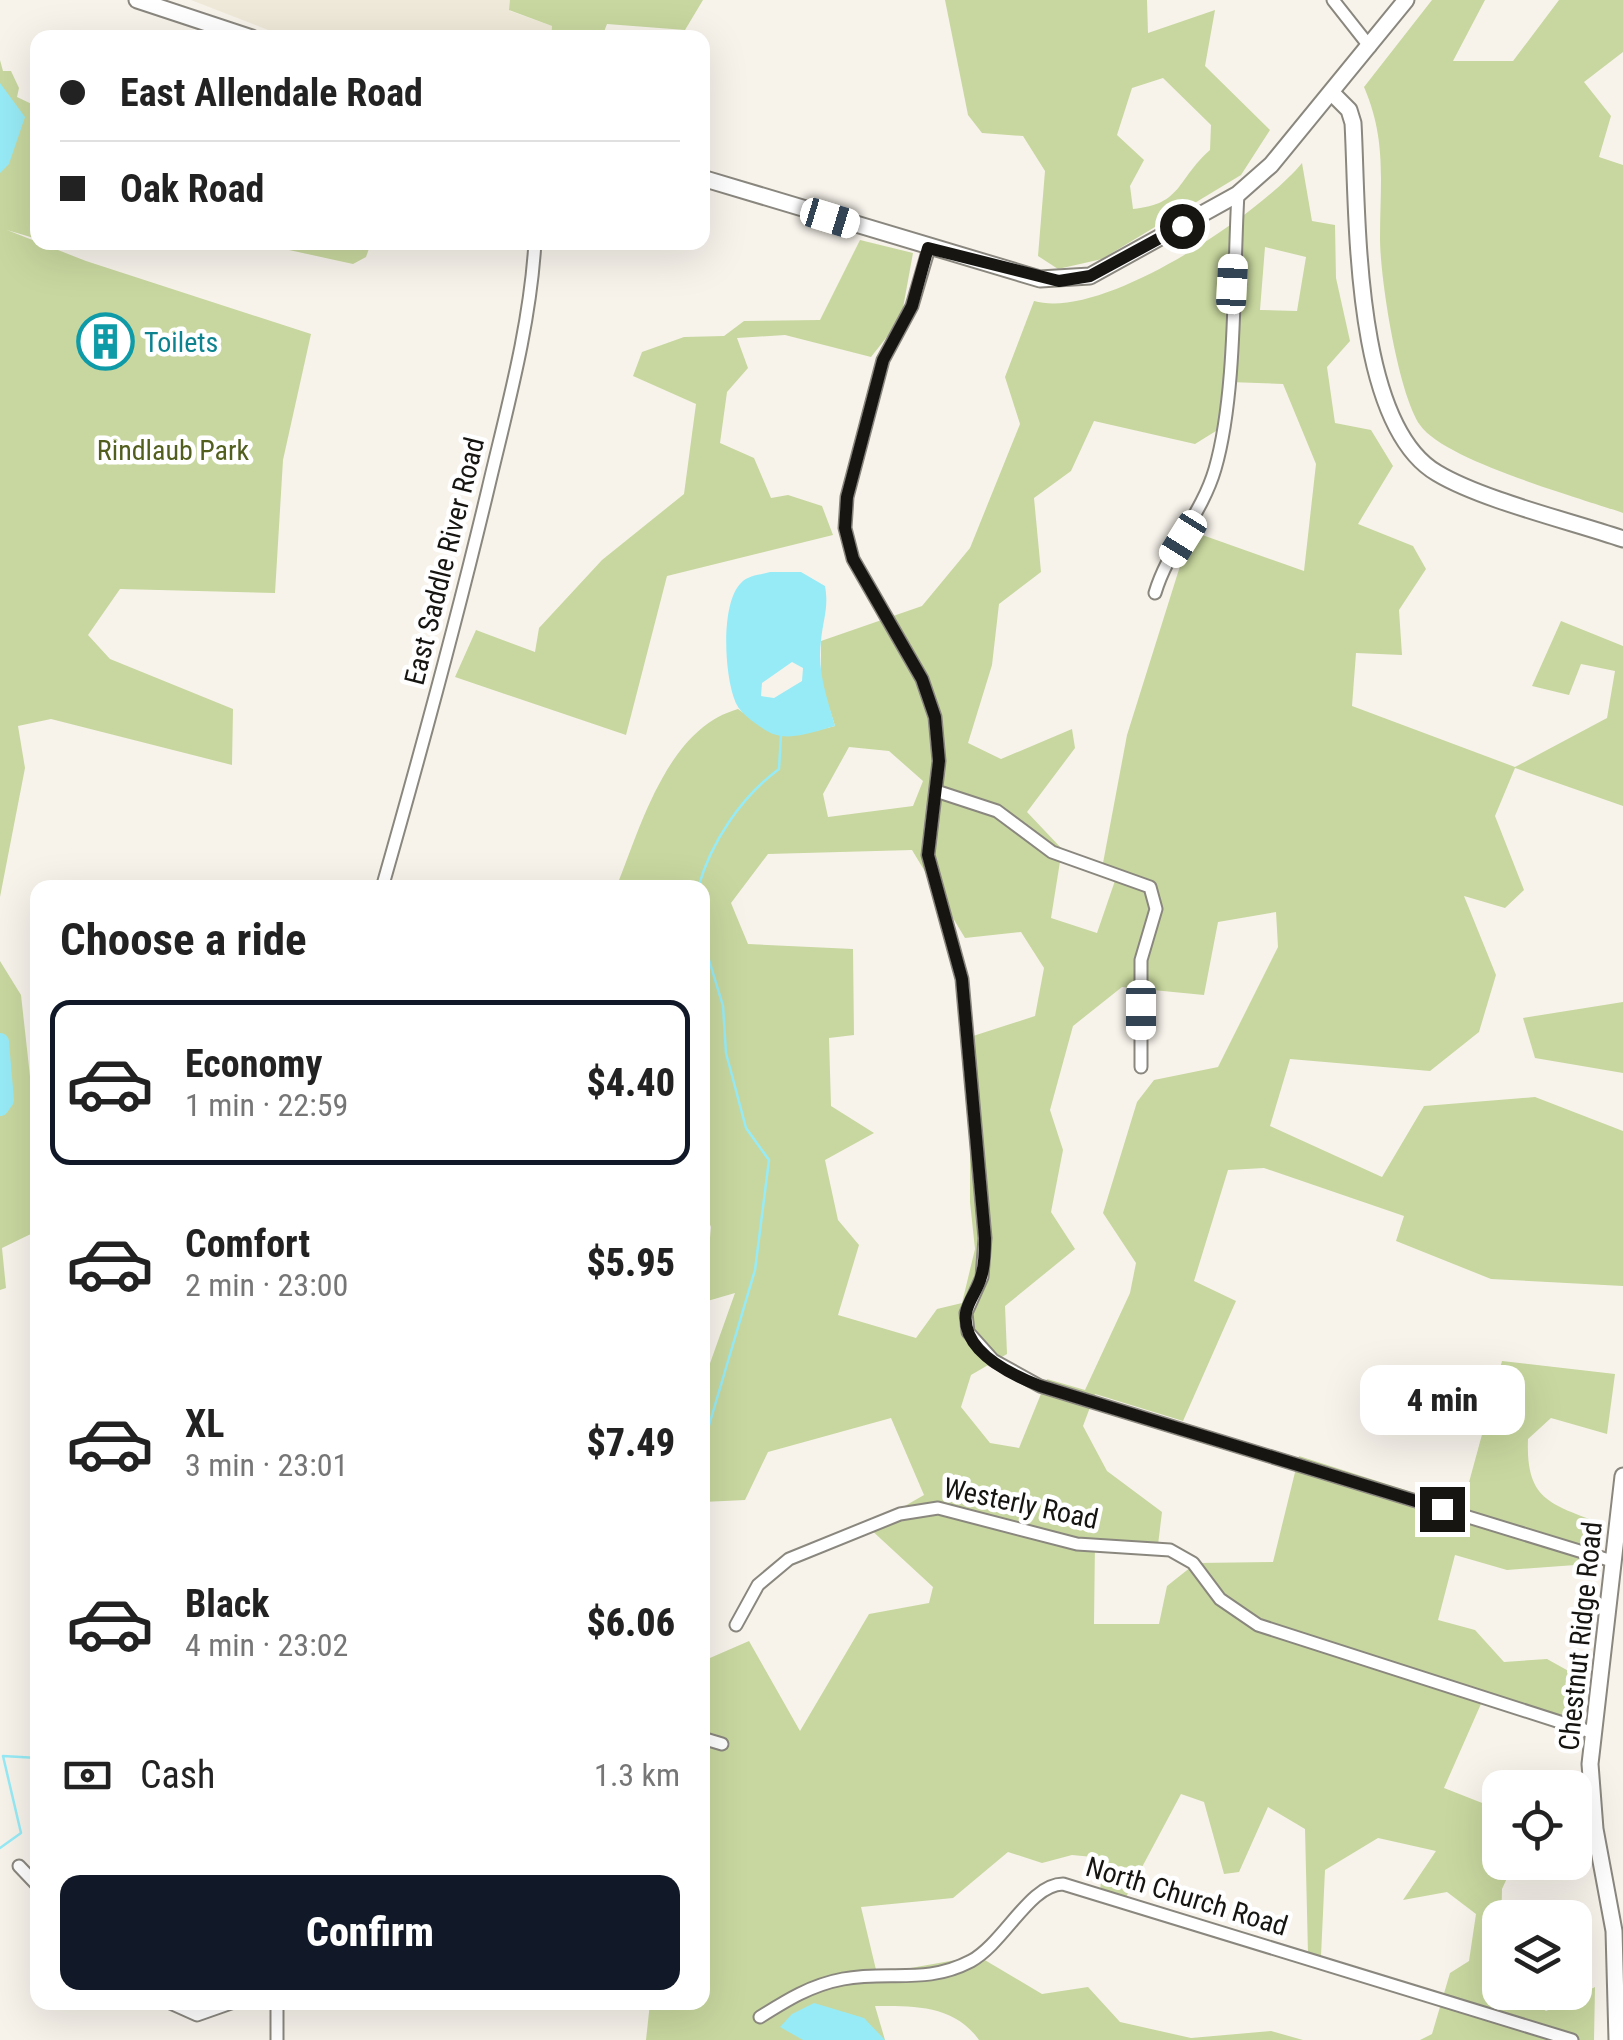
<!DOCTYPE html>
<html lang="en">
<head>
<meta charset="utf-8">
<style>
	:root { --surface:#fff; --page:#f6f6f6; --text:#222; --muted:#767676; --line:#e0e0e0; --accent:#111827 }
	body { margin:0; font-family:"Roboto Condensed",sans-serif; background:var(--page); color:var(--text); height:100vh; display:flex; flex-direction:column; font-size:38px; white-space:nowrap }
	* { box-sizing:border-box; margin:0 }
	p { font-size:32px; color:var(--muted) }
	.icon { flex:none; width:55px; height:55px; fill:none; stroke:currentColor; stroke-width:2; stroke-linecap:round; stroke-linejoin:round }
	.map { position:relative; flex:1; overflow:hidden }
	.side { position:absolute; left:30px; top:880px; width:680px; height:1130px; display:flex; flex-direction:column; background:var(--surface); border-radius:20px; box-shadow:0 10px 40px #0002 }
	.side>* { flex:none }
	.banner { position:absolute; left:30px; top:30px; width:680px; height:220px; border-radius:20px; box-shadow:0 10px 40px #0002; display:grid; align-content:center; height:220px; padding:0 30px; background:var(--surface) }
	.tools { position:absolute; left:1482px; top:1770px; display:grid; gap:20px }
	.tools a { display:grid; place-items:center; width:110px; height:110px; border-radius:20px; background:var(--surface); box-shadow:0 10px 40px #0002; font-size:50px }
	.end { position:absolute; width:45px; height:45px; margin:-22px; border:12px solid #161512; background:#fff; box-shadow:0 0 0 5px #fff }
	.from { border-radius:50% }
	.bubble { position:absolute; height:70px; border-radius:20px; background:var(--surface); box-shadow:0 10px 40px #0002; font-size:32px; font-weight:800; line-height:70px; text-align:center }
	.car { position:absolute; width:30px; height:60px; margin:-30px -15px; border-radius:12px; box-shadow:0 0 8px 2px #0007; background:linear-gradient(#fff 24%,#345 0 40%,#fff 0 76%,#345 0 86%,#fff 0) }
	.banner b { display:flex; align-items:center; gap:35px; height:95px; font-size:38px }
	.banner b+b { border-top:2px solid var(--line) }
	.banner i { width:25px; height:25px; background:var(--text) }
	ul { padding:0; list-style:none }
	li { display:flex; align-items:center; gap:30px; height:165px; margin:0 20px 15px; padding:0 10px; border:5px solid transparent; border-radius:20px }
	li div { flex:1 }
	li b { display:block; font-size:38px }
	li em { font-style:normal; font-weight:800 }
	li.on { border-color:var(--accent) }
	li>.icon { width:90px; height:90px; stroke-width:1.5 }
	h2 { padding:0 30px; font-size:45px; line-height:120px }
	.pay { display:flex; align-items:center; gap:25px; height:110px; padding:0 30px; font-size:38px }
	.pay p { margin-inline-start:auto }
	.button { display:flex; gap:20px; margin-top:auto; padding:20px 30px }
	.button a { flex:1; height:115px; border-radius:20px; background:var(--accent); color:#fff; font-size:40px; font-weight:800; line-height:115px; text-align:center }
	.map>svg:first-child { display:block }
	.built { fill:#efe9d9 }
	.green { fill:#c8d79f; fill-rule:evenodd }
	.water { fill:#97ebf6; fill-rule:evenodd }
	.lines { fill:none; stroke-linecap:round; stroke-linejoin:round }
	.stream { stroke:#97ebf6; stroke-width:2.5 }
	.river { stroke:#97ebf6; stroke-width:18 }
	.minor-casing { stroke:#8a877f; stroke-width:15 }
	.major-casing { stroke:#8a877f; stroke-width:19 }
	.minor { stroke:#fff; stroke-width:11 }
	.major { stroke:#fff; stroke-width:15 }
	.route { stroke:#161512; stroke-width:12 }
	.labels { text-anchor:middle; stroke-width:9; stroke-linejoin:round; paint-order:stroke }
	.culture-label { font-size:28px; fill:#0d838f; stroke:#fff; text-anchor:start }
	.park-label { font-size:28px; fill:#515e1d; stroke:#fff }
	.street-label { font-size:28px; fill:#161512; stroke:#fff }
</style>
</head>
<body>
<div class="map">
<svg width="1623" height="2040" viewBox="0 0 1623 2040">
	<rect width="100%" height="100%" fill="#f7f3eb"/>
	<path class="built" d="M191 0H510V11L552 26 551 38 286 37Z"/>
	<g class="green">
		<path d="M510 0H703L685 30 607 24 602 37 551 38 552 26 509 10Z"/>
		<path d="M945 0H1147L1148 33 1215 10 1205 66 1270 130 1241 175 1102 259 1058 269 1038 256 1045 171 1023 136 982 133 968 115ZM1163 78 1211 125 1210 150C1176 180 1183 204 1133 209L1130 186 1144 160 1117 135 1132 88Z"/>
		<path d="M1432 0H1485L1453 61H1513L1559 0H1623V52L1584 82 1611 116 1599 157 1623 165V513C1578 497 1445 461 1420 425 1398 393 1380 278 1380 238 1380 181 1387 141 1364 87Z"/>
		<path d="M0 60 3 71H11L19 88 17 97 38 107 37 239 7 230 86 261 311 334 283 460 275 593 120 589 88 635 110 659 233 709 232 765 51 719 18 726 25 768 0 897Z"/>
		<path d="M1302 163 1312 221 1335 225 1336 278 1350 341 1327 367 1335 423 1371 430 1393 466 1358 524 1413 546 1426 569 1399 610 1402 655 1356 653 1352 706 1515 767 1607 718 1615 671 1581 664 1569 695 1532 686 1561 621 1623 646V806L1515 768 1495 816 1524 890 1505 908 1464 896 1496 975 1479 1032 1430 1071 1290 1059 1270 1126 1382 1177 1424 1106 1535 1097 1623 1131V1286L1491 1279 1396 1241 1404 1216 1264 1168 1228 1170 1194 1281 1236 1301 1183 1421 1095 1394 1083 1426 1107 1471 1162 1512 1158 1545 1095 1541 1094 1624H1159L1167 1586 1196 1563 1273 1562 1299 1456 1462 1508 1502 1361 1615 1374 1607 1434 1551 1418 1528 1439C1526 1496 1546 1503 1595 1521L1589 1564 1507 1570 1455 1555 1438 1620 1475 1630 1504 1662 1547 1659 1574 1674 1567 1720 1484 1697 1444 1788 1500 1810V1862L1514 1863 1502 1889 1500 1992 1522 1993 1546 2011 1595 1987 1594 2040H1420L1432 2034 1450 1973 1469 1961 1476 1914 1447 1892 1403 1900 1436 1851 1378 1838 1325 1870 1321 1956 1308 1954 1305 1829 1268 1807 1239 1872 1224 1874 1204 1802 1181 1794 1125 1899 1100 1892 1103 1858 1072 1855 1042 1863 1008 1852 953 1898 861 1907 877 1974 978 1956 1042 1994 1088 1987 1120 2022 1191 2038 1271 2031 1303 2040H979C954 2005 915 2006 875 2006L885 2040H646L650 2003 702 2002 703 1661 749 1641 800 1731 869 1614 929 1603 933 1587 868 1527 924 1495 891 1418 768 1452 745 1500 703 1502V1383L735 1293 704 1302 711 1227 702 1204V888H616C641 826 667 729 738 709 779 739 786 738 835 726L821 682V641L922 606 970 548 1020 424 1005 377 1034 301C1102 321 1259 215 1302 163ZM1265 247 1306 257 1297 311 1260 310ZM1229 382 1283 384 1316 464 1304 571 1191 531 1127 735 1103 863 1119 869 1097 933 1051 918 1062 849 1027 812 1075 748 1072 729 1001 759 968 743 992 665 999 604 1041 572 1034 498 1071 471 1094 421 1195 444 1224 426ZM849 747 889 751 923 781 913 806 828 817 823 794ZM912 850 965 938 1021 932 1044 968 1035 1016 970 1037V1202L975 1249 962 1303 937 1309 916 1338 838 1315 859 1245 838 1220 825 1160 874 1133 831 1106 829 1038 854 1035 853 949 748 944 731 903 768 854ZM1276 912 1278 947 1218 1067 1154 1080 1137 1102 1103 1213 1136 1263 1130 1293 1085 1390 1047 1379 1019 1448 990 1443 961 1407 971 1375 1007 1354 1005 1306 1075 1249 1051 1212 1063 1150 1050 1110 1073 1026 1122 987 1204 995 1218 922Z"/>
		<path d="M860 240 913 253 901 319 871 357 785 335 737 338 748 368 727 392 720 443 754 458 771 498 788 495 822 506 833 535 667 576 626 735 455 677 476 630 535 652 539 628 602 560 684 494 696 404 633 376 642 352 684 337 724 336 744 321 820 320Z"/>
		<path d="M257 243H371L366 257 353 264Z"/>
		<path d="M0 961 21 995 30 1076 38 1079 37 1231 2 1248 6 1288 0 1290Z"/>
		<path d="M1623 1002V1073L1535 1058 1523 1018Z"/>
	</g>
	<g class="water">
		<path d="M0 83 25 117 9 164 0 173Z"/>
		<path d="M770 572H801L825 586C829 608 823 619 821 641 817 672 827 697 835 726 816 731 792 741 773 734 763 730 741 714 737 705 724 680 720 603 741 583 748 575 760 575 770 572ZM792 662 803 668 802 681 774 698 761 696 762 683Z"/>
		<path d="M814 2003 864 2018 885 2040H803L780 2027 792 2014Z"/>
	</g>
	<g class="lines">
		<g class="stream">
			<path d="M698 888C711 842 741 797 779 769L781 735"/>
			<path d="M702 937 723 1006 726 1053 746 1128 769 1160 755 1270 702 1449"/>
			<path d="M0 1848 21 1833 3 1756 38 1758"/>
		</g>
		<path class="river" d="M0 1042 5 1100 0 1107"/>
		<defs>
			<g id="minor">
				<path d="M1333 0 1370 47"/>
				<path d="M929 248 912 306 883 360 847 497 845 528 853 559 922 679 935 717 939 761 928 855 962 979 985 1238 982 1277 966 1313 968 1332 993 1360 1040 1386 1612 1561"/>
				<path d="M1155 593C1168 549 1202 514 1215 469 1237 393 1233 275 1238 194"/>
				<path d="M936 791 997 811 1052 852 1150 887 1156 909 1141 960V1067"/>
				<path d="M382 888C420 755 456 623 488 489 507 408 530 327 535 242"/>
				<path d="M736 1625 758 1585 789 1559 900 1514 938 1508 1077 1544 1170 1550 1193 1563 1220 1599 1258 1625 1591 1732"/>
				<path d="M702 1738 722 1744"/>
				<path d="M19 1866 38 1886"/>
				<path d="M168 2002 197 2015 234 2002"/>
				<path d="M760 2017C787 2000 811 1985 843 1979 890 1970 925 1985 971 1961 1004 1943 1030 1884 1063 1884L1572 2040"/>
				<path d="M277 2040V2002"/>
			</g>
			<g id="major">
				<path d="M137 0 252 38"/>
				<path d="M1332 93 1349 110 1353 123C1358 211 1352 423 1437 473 1482 500 1570 521 1623 539"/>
				<path d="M702 178 1040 279 1090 276 1238 194 1271 165 1406 0"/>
				<path d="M1617 2040 1614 1931 1595 1829 1590 1764 1623 1476"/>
			</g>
		</defs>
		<use href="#minor" class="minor-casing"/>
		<use href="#major" class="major-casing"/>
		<use href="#minor" class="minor"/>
		<use href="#major" class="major"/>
	</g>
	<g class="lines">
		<path class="route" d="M1182 226 1090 276 1059 281 928 248 912 306 883 360 847 497 845 528 853 559 922 679 935 717 939 761 928 855 962 979 985 1238C985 1251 985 1265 981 1277 978 1290 968 1300 966 1313 961 1351 1012 1375 1040 1386L1442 1509"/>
	</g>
	<defs>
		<symbol id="building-ring" viewBox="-11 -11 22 22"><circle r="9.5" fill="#fff" stroke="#0f9aa8" stroke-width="1.5"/><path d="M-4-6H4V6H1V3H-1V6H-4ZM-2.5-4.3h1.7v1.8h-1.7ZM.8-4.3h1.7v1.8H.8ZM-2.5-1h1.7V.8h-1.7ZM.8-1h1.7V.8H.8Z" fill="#0f9aa8"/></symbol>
	</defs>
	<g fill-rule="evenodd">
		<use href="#building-ring" x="74" y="310" width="63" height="63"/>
	</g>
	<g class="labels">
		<g class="culture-label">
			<text x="144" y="352">Toilets</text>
		</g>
		<g class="park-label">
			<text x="173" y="460">Rindlaub Park</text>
		</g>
		<g class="street-label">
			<text transform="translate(444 561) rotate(-76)" y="10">East Saddle River Road</text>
			<text transform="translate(1021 1503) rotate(12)" y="10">Westerly Road</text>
			<text transform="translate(1580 1636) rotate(-84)" y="10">Chestnut Ridge Road</text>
			<text transform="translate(1187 1896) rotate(17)" y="10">North Church Road</text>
		</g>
	</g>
</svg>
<div class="tools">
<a><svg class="icon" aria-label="locate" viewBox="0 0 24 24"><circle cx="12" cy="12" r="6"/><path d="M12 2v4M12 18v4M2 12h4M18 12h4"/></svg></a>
<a><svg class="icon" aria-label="layers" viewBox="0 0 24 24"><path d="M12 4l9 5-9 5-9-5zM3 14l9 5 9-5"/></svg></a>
</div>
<i class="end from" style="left:1182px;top:226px"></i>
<i class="end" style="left:1442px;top:1509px"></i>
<div class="bubble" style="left:1360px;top:1365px;width:165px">4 min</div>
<i class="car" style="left:830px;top:218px;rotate:107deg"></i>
<i class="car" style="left:1232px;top:284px;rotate:3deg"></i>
<i class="car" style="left:1183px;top:539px;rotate:212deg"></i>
<i class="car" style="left:1141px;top:1010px;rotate:180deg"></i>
<div class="banner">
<b><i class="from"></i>East Allendale Road</b>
<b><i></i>Oak Road</b>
</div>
<section class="side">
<h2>Choose a ride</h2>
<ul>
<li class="on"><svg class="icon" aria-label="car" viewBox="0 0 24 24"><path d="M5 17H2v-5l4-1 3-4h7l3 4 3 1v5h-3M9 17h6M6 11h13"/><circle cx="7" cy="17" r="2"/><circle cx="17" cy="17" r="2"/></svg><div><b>Economy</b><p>1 min · 22:59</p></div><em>$4.40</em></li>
<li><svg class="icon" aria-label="car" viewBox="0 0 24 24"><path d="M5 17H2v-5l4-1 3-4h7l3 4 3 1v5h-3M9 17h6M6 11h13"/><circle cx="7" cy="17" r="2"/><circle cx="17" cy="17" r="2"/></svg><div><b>Comfort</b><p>2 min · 23:00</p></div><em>$5.95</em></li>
<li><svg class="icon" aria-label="car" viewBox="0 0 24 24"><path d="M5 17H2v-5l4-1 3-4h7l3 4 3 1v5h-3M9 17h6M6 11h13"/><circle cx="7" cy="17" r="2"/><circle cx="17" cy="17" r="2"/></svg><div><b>XL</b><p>3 min · 23:01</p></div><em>$7.49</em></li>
<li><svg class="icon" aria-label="car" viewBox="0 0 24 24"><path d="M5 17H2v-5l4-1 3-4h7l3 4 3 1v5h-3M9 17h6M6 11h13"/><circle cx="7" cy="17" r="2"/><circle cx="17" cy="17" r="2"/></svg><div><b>Black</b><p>4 min · 23:02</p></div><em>$6.06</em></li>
</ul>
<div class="pay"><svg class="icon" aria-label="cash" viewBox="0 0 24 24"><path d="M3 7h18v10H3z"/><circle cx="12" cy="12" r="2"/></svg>Cash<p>1.3 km</p></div>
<div class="button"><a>Confirm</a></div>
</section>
</div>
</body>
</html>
